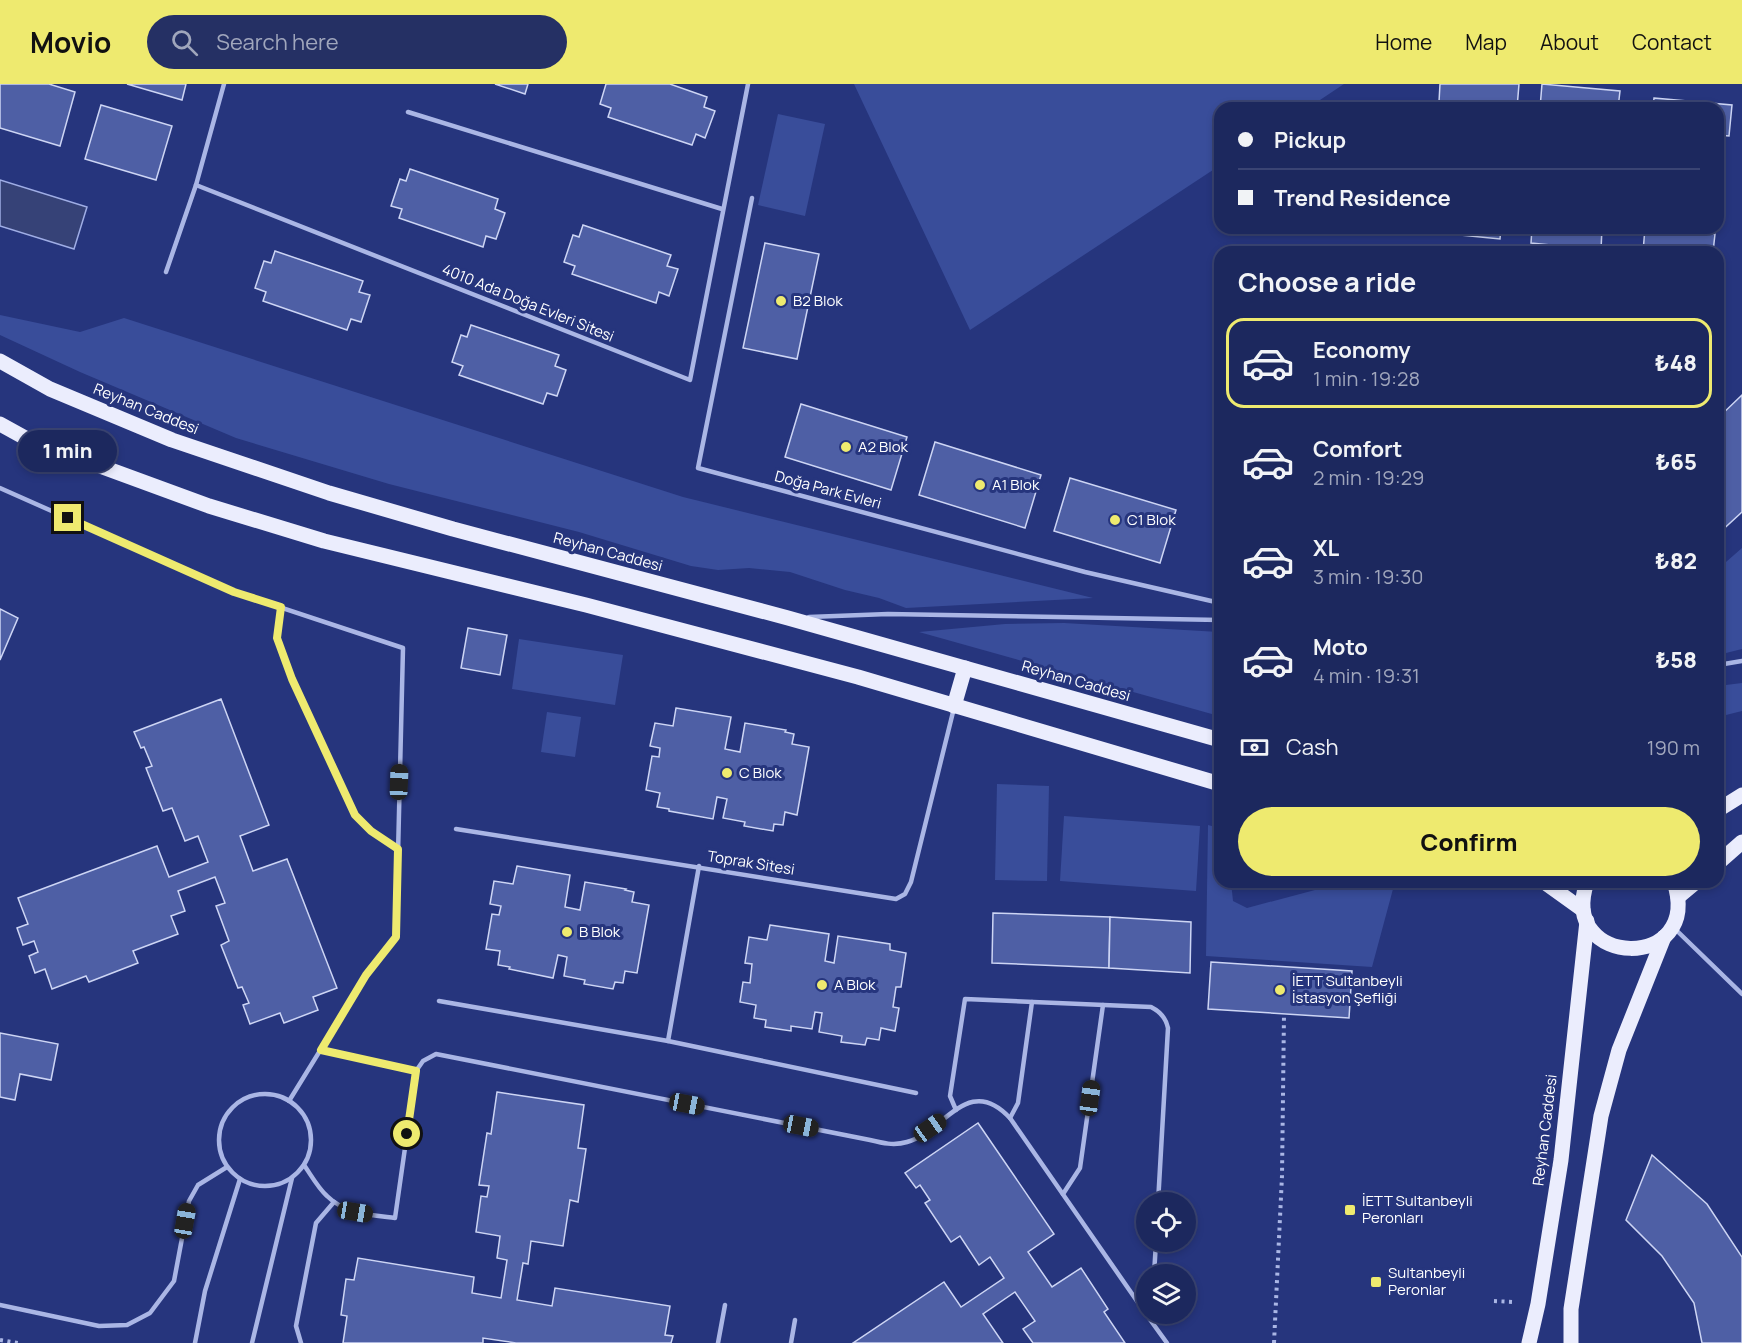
<!DOCTYPE html>
<html lang="en">
<head>
<meta charset="utf-8">
<style>
	:root { --surface:#1c285e; --page:#253064; --text:#f1f3f6; --muted:#a0a6bc; --line:#3a4473; --accent:#eeea6f }
	body { margin:0; font-family:Manrope,sans-serif; background:var(--page); color:var(--text); height:100vh; display:flex; flex-direction:column; font-size:22px; white-space:nowrap }
	* { box-sizing:border-box; margin:0 }
	p { font-size:20px; color:var(--muted) }
	.icon { flex:none; width:33px; height:33px; fill:none; stroke:currentColor; stroke-width:2; stroke-linecap:round; stroke-linejoin:round }
	.map { position:relative; flex:1; overflow:hidden }
	.drawer { position:absolute; left:1214px; top:162px; width:510px; height:642px; display:flex; flex-direction:column; background:var(--surface); border-radius:18px; box-shadow:0 3px 9px #0003,0 0 0 2px var(--line) }
	.drawer>* { flex:none }
	.banner { position:absolute; left:1214px; top:18px; width:510px; height:132px; border-radius:18px; box-shadow:0 3px 9px #0003,0 0 0 2px var(--line); display:grid; align-content:center; height:132px; padding:0 24px; background:var(--surface) }
	.controls { position:absolute; left:1136px; top:1108px; display:grid; gap:12px }
	.controls a { display:grid; place-items:center; width:60px; height:60px; border-radius:50%; background:var(--surface); box-shadow:0 3px 9px #0003,0 0 0 2px var(--line); font-size:30px }
	.end { position:absolute; width:27px; height:27px; margin:-14px; border:8px solid #eeea6f; background:#111; box-shadow:0 0 0 3px #111 }
	.from { border-radius:50% }
	.bubble { position:absolute; height:42px; border-radius:21px; background:var(--surface); box-shadow:0 3px 9px #0003,0 0 0 2px var(--line); font-size:20px; font-weight:800; line-height:42px; text-align:center }
	.car { position:absolute; width:18px; height:36px; margin:-18px -9px; border-radius:8px; box-shadow:0 0 4px 2px #0007; background:linear-gradient(#222 24%,#8ab4d8 0 40%,#222 0 76%,#8ab4d8 0 86%,#222 0) }
	.banner b { display:flex; align-items:center; gap:21px; height:57px; font-size:22px }
	.banner b+b { border-top:2px solid var(--line) }
	.banner i { width:15px; height:15px; background:var(--text) }
	ul { padding:0; list-style:none }
	li { display:flex; align-items:center; gap:18px; height:90px; margin:0 12px 9px; padding:0 12px; border:3px solid transparent; border-radius:18px }
	li div { flex:1 }
	li b { display:block; font-size:22px }
	li em { font-style:normal; font-weight:800 }
	li.on { border-color:var(--accent) }
	li>.icon { width:54px; height:54px; stroke-width:1.5 }
	h2 { padding:0 24px; font-size:27px; line-height:72px }
	.pay { display:flex; align-items:center; gap:15px; height:66px; padding:0 24px; font-size:22px }
	.pay p { margin-inline-start:auto }
	.button { display:flex; gap:12px; margin-top:auto; padding:12px 24px }
	.button a { flex:1; height:69px; border-radius:36px; background:var(--accent); color:#111; font-size:24px; font-weight:800; line-height:69px; text-align:center }
	header { display:flex; align-items:center; gap:36px; box-sizing:border-box; height:84px; padding:0 30px; background:var(--accent); color:#111 }
	header strong { font-size:28px }
	nav { display:flex; gap:33px; margin-inline-start:auto; font-size:21px }
	.search { width:420px; height:54px; background:var(--page); display:flex; align-items:center; gap:15px; box-sizing:border-box; padding:0 21px; border-radius:33px; color:var(--muted); font-size:22px }
	.map>svg:first-child { display:block }
	.green { fill:#394d9a }
	.water { fill:#364277; stroke:#9fade5; stroke-width:1.5 }
	.building { fill:#4e5fa5; stroke:#cdd5f4; stroke-width:1.5 }
	.lines { fill:none; stroke-linecap:round; stroke-linejoin:round }
	.path { stroke:#aab6e5; stroke-width:4; stroke-dasharray:3 4.5; stroke-linecap:butt }
	.service { stroke:#aab6e5; stroke-width:4.5 }
	.primary { stroke:#ebedfd; stroke-width:15 }
	.route { stroke:#eeea6f; stroke-width:8 }
	.poi-dot { fill:#eeea6f; stroke:#26357d; stroke-width:2 }
	.labels { text-anchor:middle; stroke-width:6; stroke-linejoin:round; paint-order:stroke }
	.poi-label { font-size:15px; fill:#fff; stroke:#26357d; text-anchor:start }
	.street-label { font-size:15px; fill:#fff; stroke:#26357d }
</style>
</head>
<body>
<header>
<strong>Movio</strong>
<div class="search"><svg class="icon" aria-label="search" viewBox="0 0 24 24"><circle cx="10" cy="10" r="6"/><path d="M15 15l6 6"/></svg>Search here</div>
<nav><a>Home</a><a>Map</a><a>About</a><a>Contact</a></nav>
</header>
<div class="map">
<svg width="1742" height="1259" viewBox="0 0 1742 1259">
	<rect width="100%" height="100%" fill="#26357d"/>
	<g class="green">
		<path d="M854 0H1344L1308 24H1220L1219 82 970 246Z"/>
		<path d="M778 30 825 40 805 132 758 121Z"/>
		<path d="M0 231 80 248 124 234 683 413 1093 514 906 524 879 514 845 506 790 488 749 484 718 486 691 482 579 448 389 400 236 354 80 288 0 251Z"/>
		<path d="M1742 464V565L1726 569H1718V485Z"/>
		<path d="M1064 539 1219 548V632L919 548 1005 540Z"/>
		<path d="M519 555 623 571 615 621 512 605Z"/>
		<path d="M1742 599V627L1718 633V602Z"/>
		<path d="M547 628 581 633 575 673 541 668Z"/>
		<path d="M997 700 1049 702 1047 797 995 796Z"/>
		<path d="M1064 732 1200 742 1196 807 1060 797Z"/>
		<path d="M1208 741 1219 744 1220 798H1231L1233 817 1247 824 1345 798H1372L1393 805 1372 883 1206 872Z"/>
	</g>
	<path class="water" d="M0 96 87 123 74 165 0 142Z"/>
	<g class="building">
		<path d="M0 0H49L75 8 60 62 0 44Z"/>
		<path d="M127 0H186L182 16Z"/>
		<path d="M495 0H528L525 10Z"/>
		<path d="M606 0H670L707 13 704 23 715 27 705 54 696 50 692 61 608 33 611 24 600 20Z"/>
		<path d="M1440 0H1519L1517 24H1449L1450 19 1439 18Z"/>
		<path d="M1542 0 1620 7 1618 24H1540Z"/>
		<path d="M1654 14 1732 21 1729 52 1718 51V24H1653Z"/>
		<path d="M101 21 172 42 156 96 85 75Z"/>
		<path d="M410 85 498 115 495 125 505 129 496 155 486 152 483 163 399 134 402 125 391 122 400 95 406 97Z"/>
		<path d="M583 141 671 171 667 182 678 185 669 212 659 208 656 219 572 190 575 182 564 178 573 151 579 153Z"/>
		<path d="M1430 144H1501L1500 155 1430 148Z"/>
		<path d="M1532 144H1602L1601 166 1531 159Z"/>
		<path d="M1645 144H1690L1689 148 1715 150 1713 168H1643Z"/>
		<path d="M765 159 819 170 797 275 743 264Z"/>
		<path d="M275 167 363 197 359 208 370 211 361 238 351 235 347 246 263 217 266 208 255 204 264 177 271 179Z"/>
		<path d="M471 241 559 271 555 282 566 286 557 312 547 309 543 320 459 291 463 282 452 278 461 251 467 253Z"/>
		<path d="M1742 311V428L1718 450V334Z"/>
		<path d="M801 320 907 353 891 406 785 373Z"/>
		<path d="M935 358 1041 391 1025 444 919 411Z"/>
		<path d="M1070 394 1176 426 1160 479 1054 447Z"/>
		<path d="M0 525 18 534 0 576Z"/>
		<path d="M468 544 507 551 500 591 461 584Z"/>
		<path d="M221 615 269 741 240 752 253 787 287 775 337 904 313 913 318 926 284 939 280 929 250 940 243 921 249 919 242 903 238 904 221 861 229 857 216 822 225 819 215 793 178 807 185 827 171 832 178 850 133 867 138 879 89 898 86 892 52 905 45 885 35 889 29 872 38 868 34 857 23 861 17 844 28 840 18 814 157 762 169 793 208 778 198 752 185 757 172 724 163 727 146 684 152 682 144 663 141 664 134 648Z"/>
		<path d="M676 624 731 633 725 665 740 668 745 639 786 646 785 648 794 650 792 660 809 663 797 731 785 728 783 741 774 740 773 747 744 742 745 738 723 734 727 715 717 713 713 735 669 727V725L657 723 660 709 646 706 652 672 659 673 660 664 650 662 655 639 673 642Z"/>
		<path d="M517 782 570 791 565 823 580 826 585 798 626 805 625 806 634 808 632 818 649 821 637 889 625 887 623 899 615 898 613 905 584 900 585 896 564 892 567 873 558 871 553 894 509 885 510 883 498 881 500 867 486 865 492 830 499 831 501 822 490 820 494 797 513 800Z"/>
		<path d="M993 829 1110 833 1109 884 992 879Z"/>
		<path d="M1110 833 1191 838 1190 889 1109 884Z"/>
		<path d="M770 841 829 850 825 877 834 879 838 852 890 860V866L906 869 901 903H896L893 923 899 924 895 947 881 944 879 956 867 954 865 961 841 958 842 952 819 948 822 929 815 928 812 945 791 942V947L765 943 766 936 754 934 756 921 740 918 743 898 750 899 752 880 745 879 749 853 767 856Z"/>
		<path d="M1211 878 1352 887 1349 934 1208 925Z"/>
		<path d="M0 949 58 960 51 996 20 990 15 1016 0 1013Z"/>
		<path d="M497 1008 584 1021 578 1064 586 1065 578 1118 570 1116 563 1162 531 1157 528 1180 523 1179 517 1216 552 1222 555 1204 670 1222 665 1251 673 1252 671 1259H516L483 1254V1259H343L347 1232 341 1231 346 1195 354 1196 358 1174 474 1193 472 1209 501 1214 507 1176 497 1174 500 1152 476 1148 481 1112 487 1113 489 1102 479 1101 487 1049 491 1050Z"/>
		<path d="M978 1039 1054 1150 1028 1168 1052 1203 1081 1184 1108 1225 1104 1228 1125 1259H1033L1023 1245 1035 1237 1015 1208 983 1230 1003 1259H853L944 1198 961 1223 1004 1194 990 1173 979 1181 960 1152 951 1158 925 1119 930 1116 920 1101 916 1104 905 1089Z"/>
		<path d="M1652 1071 1707 1120 1742 1173V1259H1702L1694 1219 1662 1172 1626 1136Z"/>
	</g>
	<g class="lines">
		<g class="path">
			<path d="M1494 1217 1514 1218"/>
			<path d="M0 1256 18 1259"/>
			<path d="M1274 1259 1282 1092 1284 930"/>
		</g>
		<g class="service">
			<path d="M408 28 722 125"/>
			<path d="M196 101 690 296 748 0"/>
			<path d="M752 114 698 384 1085 488 1220 519"/>
			<path d="M166 188 196 101 224 0"/>
			<path d="M0 404 234 508 403 564 396 853 366 892 289 1017"/>
			<path d="M281 523 277 554 292 595 355 731 371 747 398 765"/>
			<path d="M809 533 888 530 1220 536"/>
			<path d="M1718 581 1742 577"/>
			<path d="M456 745 896 815 905 810 911 798 954 624"/>
			<path d="M1673 843 1742 910"/>
			<path d="M439 917 668 957 916 1009"/>
			<path d="M668 957 699 782"/>
			<path d="M321 966 416 987"/>
			<circle cx="265" cy="1056" r="46"/>
			<path d="M956 1026 950 1012 965 915 1151 923C1161 928 1166 934 1168 944L1158 1119"/>
			<path d="M1010 1034 1018 1019 1032 918"/>
			<path d="M304 1081C311 1091 318 1104 327 1112 345 1130 371 1131 395 1134L416 987 423 977 436 970 870 1056C882 1059 894 1062 907 1058 945 1047 968 989 1010 1034L1146 1230"/>
			<path d="M1063 1110 1080 1084 1103 921"/>
			<path d="M1154 1191 1156 1158"/>
			<path d="M1139 1219 1146 1213"/>
			<path d="M0 1221 99 1242 127 1241 150 1229 174 1197 189 1117 198 1101 227 1083"/>
			<path d="M1146 1230 1167 1259"/>
			<path d="M195 1259 205 1207 240 1095"/>
			<path d="M252 1259 292 1094"/>
			<path d="M301 1259 296 1242 316 1139 334 1118"/>
			<path d="M718 1259 725 1221"/>
			<path d="M791 1259 795 1236"/>
		</g>
		<g class="primary">
			<path d="M0 277 50 305 172 356 329 409 453 445 788 534 1220 656"/>
			<path d="M0 340 29 356 209 422 324 457 586 521 858 593 1220 700"/>
			<path d="M954 622 965 584"/>
			<path d="M1718 726 1742 711"/>
			<path d="M1718 779 1742 758"/>
			<path d="M1544 798 1583 826"/>
			<path d="M1587 798C1557 885 1704 888 1674 798"/>
			<path d="M1678 813 1696 798"/>
			<path d="M1529 1259 1538 1220 1561 1076 1587 837"/>
			<path d="M1571 1259V1225L1601 1032 1619 966 1664 853"/>
		</g>
	</g>
	<g class="lines">
		<path class="route" d="M68 434 234 508 281 523 277 554 292 595 355 731 371 747 398 765 396 853 366 891 321 966 416 987 407 1050"/>
	</g>
	<g class="poi-dot">
		<circle cx="781" cy="217" r="6"/>
		<circle cx="846" cy="363" r="6"/>
		<circle cx="980" cy="401" r="6"/>
		<circle cx="1115" cy="436" r="6"/>
		<circle cx="727" cy="689" r="6"/>
		<circle cx="567" cy="848" r="6"/>
		<circle cx="822" cy="901" r="6"/>
		<circle cx="1280" cy="906" r="6"/>
		<rect x="1344" y="1120" width="12" height="12" rx="3"/>
		<rect x="1370" y="1192" width="12" height="12" rx="3"/>
	</g>
	<g class="labels">
		<g class="poi-label">
			<text x="793" y="222">B2 Blok</text>
			<text x="858" y="368">A2 Blok</text>
			<text x="992" y="406">A1 Blok</text>
			<text x="1127" y="441">C1 Blok</text>
			<text x="739" y="694">C Blok</text>
			<text x="579" y="853">B Blok</text>
			<text x="1292" y="902">İETT Sultanbeyli<tspan x="1292" dy="17">İstasyon Şefliği</tspan></text>
			<text x="834" y="906">A Blok</text>
			<text x="1362" y="1122">İETT Sultanbeyli<tspan x="1362" dy="17">Peronları</tspan></text>
			<text x="1388" y="1194">Sultanbeyli<tspan x="1388" dy="17">Peronlar</tspan></text>
		</g>
		<g class="street-label">
			<text transform="translate(528 219) rotate(22)" y="5">4010 Ada Doğa Evleri Sitesi</text>
			<text transform="translate(146 325) rotate(22)" y="5">Reyhan Caddesi</text>
			<text transform="translate(828 406) rotate(15)" y="5">Doğa Park Evleri</text>
			<text transform="translate(608 468) rotate(15)" y="5">Reyhan Caddesi</text>
			<text transform="translate(1076 597) rotate(16)" y="5">Reyhan Caddesi</text>
			<text transform="translate(751 779) rotate(9)" y="5">Toprak Sitesi</text>
			<text transform="translate(1545 1046) rotate(-83)" y="5">Reyhan Caddesi</text>
		</g>
	</g>
</svg>
<div class="controls">
<a><svg class="icon" aria-label="locate" viewBox="0 0 24 24"><circle cx="12" cy="12" r="6"/><path d="M12 2v4M12 18v4M2 12h4M18 12h4"/></svg></a>
<a><svg class="icon" aria-label="layers" viewBox="0 0 24 24"><path d="M12 4l9 5-9 5-9-5zM3 14l9 5 9-5"/></svg></a>
</div>
<i class="end from" style="left:407px;top:1050px"></i>
<i class="end" style="left:68px;top:434px"></i>
<div class="bubble" style="left:18px;top:346px;width:99px">1 min</div>
<i class="car" style="left:399px;top:698px;rotate:2deg"></i>
<i class="car" style="left:1090px;top:1014px;rotate:8deg"></i>
<i class="car" style="left:687px;top:1020px;rotate:101deg"></i>
<i class="car" style="left:801px;top:1042px;rotate:101deg"></i>
<i class="car" style="left:930px;top:1044px;rotate:55deg"></i>
<i class="car" style="left:355px;top:1128px;rotate:99deg"></i>
<i class="car" style="left:185px;top:1137px;rotate:10deg"></i>
<div class="banner">
<b><i class="from"></i>Pickup</b>
<b><i></i>Trend Residence</b>
</div>
<section class="drawer">
<h2>Choose a ride</h2>
<ul>
<li class="on"><svg class="icon" aria-label="car" viewBox="0 0 24 24"><path d="M5 17H2v-5l4-1 3-4h7l3 4 3 1v5h-3M9 17h6M6 11h13"/><circle cx="7" cy="17" r="2"/><circle cx="17" cy="17" r="2"/></svg><div><b>Economy</b><p>1 min · 19:28</p></div><em>₺48</em></li>
<li><svg class="icon" aria-label="car" viewBox="0 0 24 24"><path d="M5 17H2v-5l4-1 3-4h7l3 4 3 1v5h-3M9 17h6M6 11h13"/><circle cx="7" cy="17" r="2"/><circle cx="17" cy="17" r="2"/></svg><div><b>Comfort</b><p>2 min · 19:29</p></div><em>₺65</em></li>
<li><svg class="icon" aria-label="car" viewBox="0 0 24 24"><path d="M5 17H2v-5l4-1 3-4h7l3 4 3 1v5h-3M9 17h6M6 11h13"/><circle cx="7" cy="17" r="2"/><circle cx="17" cy="17" r="2"/></svg><div><b>XL</b><p>3 min · 19:30</p></div><em>₺82</em></li>
<li><svg class="icon" aria-label="car" viewBox="0 0 24 24"><path d="M5 17H2v-5l4-1 3-4h7l3 4 3 1v5h-3M9 17h6M6 11h13"/><circle cx="7" cy="17" r="2"/><circle cx="17" cy="17" r="2"/></svg><div><b>Moto</b><p>4 min · 19:31</p></div><em>₺58</em></li>
</ul>
<div class="pay"><svg class="icon" aria-label="cash" viewBox="0 0 24 24"><path d="M3 7h18v10H3z"/><circle cx="12" cy="12" r="2"/></svg>Cash<p>190 m</p></div>
<div class="button"><a>Confirm</a></div>
</section>
</div>
</body>
</html>
